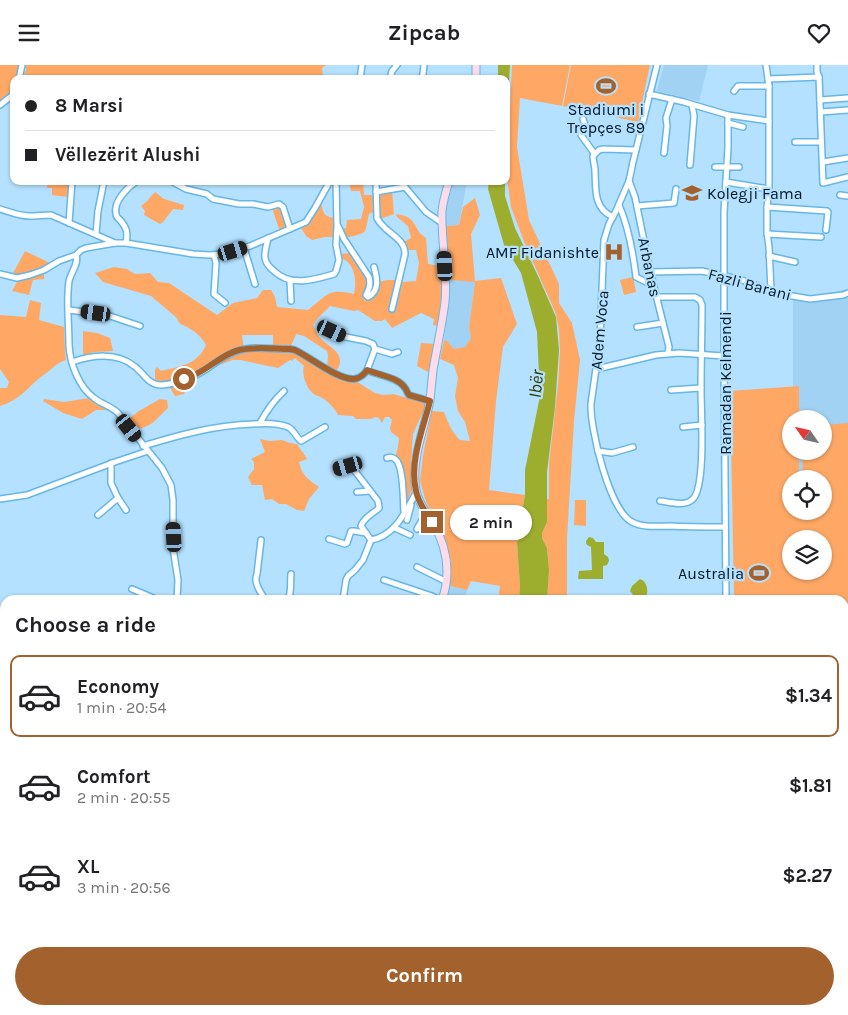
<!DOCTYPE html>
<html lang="en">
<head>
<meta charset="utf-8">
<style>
	:root { --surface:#fff; --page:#f2f2f2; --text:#202124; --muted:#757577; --line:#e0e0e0; --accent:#a3622d }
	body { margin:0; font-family:Karla,sans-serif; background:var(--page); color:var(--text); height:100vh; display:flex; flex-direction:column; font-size:19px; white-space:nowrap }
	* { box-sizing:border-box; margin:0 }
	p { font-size:16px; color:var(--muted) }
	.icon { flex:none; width:28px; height:28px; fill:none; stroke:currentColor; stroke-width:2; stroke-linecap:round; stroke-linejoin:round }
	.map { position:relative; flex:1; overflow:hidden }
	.side { position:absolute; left:0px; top:530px; width:849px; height:420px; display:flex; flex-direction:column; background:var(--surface); border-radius:15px 15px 0 0; box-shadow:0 1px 4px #0004 }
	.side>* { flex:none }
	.guide { position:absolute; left:10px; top:10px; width:500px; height:110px; border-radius:10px; box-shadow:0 1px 4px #0004; display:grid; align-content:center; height:110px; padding:0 15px; background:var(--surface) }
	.needle { width:32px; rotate:304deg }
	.buttons { position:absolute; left:782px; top:345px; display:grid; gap:10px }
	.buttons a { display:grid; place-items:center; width:50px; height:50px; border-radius:50%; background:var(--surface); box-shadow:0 1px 4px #0004; font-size:25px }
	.end { position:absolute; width:22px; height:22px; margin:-11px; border:6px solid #a3622d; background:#fff; box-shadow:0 0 0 2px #fff }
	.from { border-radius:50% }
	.bubble { position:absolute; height:35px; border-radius:18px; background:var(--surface); box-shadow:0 1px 4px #0004; font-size:16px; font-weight:700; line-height:35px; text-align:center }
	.car { position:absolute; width:15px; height:30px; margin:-15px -8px; border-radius:6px; box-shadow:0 0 4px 1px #0007; background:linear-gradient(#222 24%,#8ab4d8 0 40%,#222 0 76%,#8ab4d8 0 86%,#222 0) }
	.guide b { display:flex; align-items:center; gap:18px; height:48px; font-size:19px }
	.guide b+b { border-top:1px solid var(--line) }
	.guide i { width:12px; height:12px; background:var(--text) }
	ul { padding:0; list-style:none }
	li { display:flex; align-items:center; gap:15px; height:82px; margin:0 10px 8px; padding:0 5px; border:2px solid transparent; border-radius:10px }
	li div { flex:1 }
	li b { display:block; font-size:19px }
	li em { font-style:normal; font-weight:700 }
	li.current { border-color:var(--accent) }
	li>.icon { width:45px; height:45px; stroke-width:1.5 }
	h2 { padding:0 15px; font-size:22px; line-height:60px }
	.button { display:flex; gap:10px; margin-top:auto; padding:10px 15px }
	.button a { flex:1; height:58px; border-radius:30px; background:var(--accent); color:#fff; font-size:20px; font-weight:700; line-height:58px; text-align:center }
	header { display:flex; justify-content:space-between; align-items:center; height:65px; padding:0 15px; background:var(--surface); font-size:22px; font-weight:700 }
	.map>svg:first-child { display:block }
	.built { fill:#a1d2f3 }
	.green { fill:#ffa865; fill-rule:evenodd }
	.water { fill:#9dae2e }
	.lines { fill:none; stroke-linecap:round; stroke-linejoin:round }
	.stream { stroke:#9dae2e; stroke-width:1 }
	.minor-casing { stroke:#66b6e7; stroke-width:8 }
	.tertiary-casing { stroke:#66b6e7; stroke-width:9 }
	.secondary-casing { stroke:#66b6e7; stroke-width:9 }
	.minor { stroke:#fff; stroke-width:5 }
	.tertiary { stroke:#fff; stroke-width:6 }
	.secondary { stroke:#fcdce8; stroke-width:7 }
	.route { stroke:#a3622d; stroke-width:6 }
	.labels { text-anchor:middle; stroke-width:4.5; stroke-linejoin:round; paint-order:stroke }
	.poi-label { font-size:16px; fill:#001725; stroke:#b3e1ff; text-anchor:end }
	.street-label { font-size:16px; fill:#001725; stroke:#b3e1ff }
	.water-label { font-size:18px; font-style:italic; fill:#333a06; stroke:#b3e1ff }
</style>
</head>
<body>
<header><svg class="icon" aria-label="menu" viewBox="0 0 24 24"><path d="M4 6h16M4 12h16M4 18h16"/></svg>Zipcab<svg class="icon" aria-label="heart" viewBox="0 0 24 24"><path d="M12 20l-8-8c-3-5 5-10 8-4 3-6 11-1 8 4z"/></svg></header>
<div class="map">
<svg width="848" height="950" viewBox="0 0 848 950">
	<rect width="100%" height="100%" fill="#b3e1ff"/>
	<g class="built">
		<path d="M664 0H708L699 36 657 26Z"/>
		<path d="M452 116H467L459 160 446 161V134Z"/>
		<path d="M451 215 475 216 469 262 471 273 465 282 454 284 447 276 444 275Z"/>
		<path d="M848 224V576L844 535 824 506V414H793V386H824V354H793V236Z"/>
		<path d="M450 521 467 525 465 535H446Z"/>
	</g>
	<g class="green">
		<path d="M0 0H19L16 14H14C14 24 8 29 0 36Z"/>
		<path d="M26 0H326L322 3 323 11 330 12 331 14H22L26 5Z"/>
		<path d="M512 0H570L562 41 520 33 517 82 529 155 559 219V238L572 258 580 295 574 356 567 473V535H547L549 505 547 483 542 473V467L547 457V434H549V399L558 320 560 286 559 265 556 249 525 179 511 142 507 113Z"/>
		<path d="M571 0H650L638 57 563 41Z"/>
		<path d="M48 116H69L68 132 52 130V123H47Z"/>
		<path d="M337 116H363L364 130H374L373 147 369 149C364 171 369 167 345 173L341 164 346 163 347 155 361 154 364 142 360 126H351L350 120 337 118Z"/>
		<path d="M392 126 394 149 380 154 377 128Z"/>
		<path d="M155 127 164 134 184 140 183 145 173 144 163 157 160 159 144 150 145 146 141 141 146 137Z"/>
		<path d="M475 133 480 150 471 169 475 216 501 213 517 259 503 282 496 336 489 425 525 430 519 464C522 469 520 473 517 477L520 521 519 535H498L500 521 471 516 467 525 450 521 451 497 442 469 426 437 420 416 423 390 432 346 444 347C448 358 452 367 460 375L470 376 465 357 458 346 455 331 458 313 454 300 440 294 444 275 447 276 454 284 465 282 471 273 469 262 475 217 451 215 446 161 459 160 463 142Z"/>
		<path d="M321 139C324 149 324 152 336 153L334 172H325L312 175 306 171 301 163C311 156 315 149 321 139Z"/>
		<path d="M279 142 282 145 288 161 280 167 272 143Z"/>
		<path d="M396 149C419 152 411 163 426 173L428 199 441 201 442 224 438 261 433 260 434 254 421 248 392 263 385 254 382 256H375L358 245 354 246 330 241 318 253 313 260C315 265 318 271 321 274 331 283 348 290 336 306L327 301 328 291 327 286 304 271 296 269 291 281 273 282V270H242L244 283 223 289 192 309 161 317 155 315V305L157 302 161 306C181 301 197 300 206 280 199 268 191 264 179 258L177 253 151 231 103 217 95 208 114 202 127 204 135 209 150 208 158 217 169 218 217 250 233 238 257 233 263 225H271L275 232 277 242 308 245C328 230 327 223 354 229 357 216 355 198 341 193L340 189 350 188 368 213 369 218 364 234 365 236C373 232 379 226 379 217L387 215H396L392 246 395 242 401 217 416 216 419 198 416 185H406L404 177 411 173 408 161 397 152Z"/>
		<path d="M25 186 50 198C38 204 27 210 12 210Z"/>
		<path d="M44 207V214L33 215 29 230 12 226 17 217 20 215Z"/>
		<path d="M633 212 636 227 624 230 620 215Z"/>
		<path d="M30 235 41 238 39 255 64 262 65 286 66 295C57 298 56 300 49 306 45 309 40 312 36 316 23 328 18 335 0 341V323H7L9 317 0 304V250L26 252Z"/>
		<path d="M83 266 97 268 110 273 113 286 95 287 83 290Z"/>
		<path d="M421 278 435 279 430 308 417 301Z"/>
		<path d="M253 285 296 286 350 315 359 318 375 328 383 330 393 329 425 338 424 345 413 369 411 397 412 411V424L406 439 404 438 402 404 395 393 398 382 399 373 391 367 390 363 392 355 389 352H385L382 358 379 353 376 352 371 354H356L353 351 338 350C336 345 327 335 322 333 320 331 317 331 315 330 307 325 301 310 304 301L295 293 292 296 290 295 278 303 240 295H233L219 300C228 291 240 288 253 285Z"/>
		<path d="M198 313 187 321 184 329 175 331 169 321Z"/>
		<path d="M799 321V354H791V386H799V414H791V446H824V414H803L802 386H824V360L848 358V580L844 579V535H734L730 326ZM791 474H824V506H791Z"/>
		<path d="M89 333 98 339 111 345H96L82 354 63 348 43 336 44 334 64 337Z"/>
		<path d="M160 334 167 335 168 343C156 354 151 364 133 364L127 355 139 346Z"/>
		<path d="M260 374 270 376 282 375 290 378 297 379C300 385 304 388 307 394L299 397C302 411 308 414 319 422L309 434 304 446 297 445 286 439H279L272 434 265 435 262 420H252L248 412 254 404V397L251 394 265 387Z"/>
		<path d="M575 435H586V461L574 460Z"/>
		<path d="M0 700 5 701V760L0 762V763Z"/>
	</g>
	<g class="water">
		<path d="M498 0H510L506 72V14H498Z"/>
		<path d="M489 116H505V131L515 163 538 211 556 252 559 285 555 342 547 407V457L542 468V473L547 483 549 505 547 535H519L520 521 517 477C520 473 522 469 519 464L525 430V405L540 331 537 267 521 208 504 180 488 124Z"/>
		<path d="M589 472 593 473 596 477H604V489L608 492 609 496 607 500 603 501V514H578L579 506 592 505 591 482C587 480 586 480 586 476Z"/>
		<path d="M640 514C646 516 648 523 647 529L644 532 634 531 630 526 632 521Z"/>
		<path d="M580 945H665L667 950H582Z"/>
	</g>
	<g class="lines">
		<path class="stream" d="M0 681 5 682"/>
		<defs>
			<g id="minor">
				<path d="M657 0 633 97 629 116 616 146 609 159 604 175 600 275 591 339C590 363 609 445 632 457 643 463 658 461 670 461 688 462 706 462 725 462"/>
				<path d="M766 0 769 21V124L767 142V167L769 182 771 226"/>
				<path d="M817 0V7L819 12"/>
				<path d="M19 14 22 0"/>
				<path d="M360 14 362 0"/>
				<path d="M390 14 392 6 397 0"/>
				<path d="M421 14 423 9 424 0"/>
				<path d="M768 14 819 12 823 118 848 112"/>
				<path d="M734 26 738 21H769"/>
				<path d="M649 29 684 37 728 50 769 56"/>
				<path d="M820 35 848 33"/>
				<path d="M0 40 14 29"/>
				<path d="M821 47 848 45"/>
				<path d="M583 54 585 60 581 70 594 88"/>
				<path d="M728 58 743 62"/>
				<path d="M795 77H821"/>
				<path d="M664 88 667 61 666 53 672 34"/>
				<path d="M823 97 848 93"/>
				<path d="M690 100 694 51 692 40"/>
				<path d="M715 102H739"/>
				<path d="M171 116 186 124 207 129 213 134 239 139H253L268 142 279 139 283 142 290 164"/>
				<path d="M376 116 377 153C384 168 405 172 405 189L392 244"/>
				<path d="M629 116 635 132 651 210 669 282 668 288"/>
				<path d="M726 117 769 124"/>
				<path d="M376 127 405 122 426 147 442 158"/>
				<path d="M840 130 848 131"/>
				<path d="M619 140C629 163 633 187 636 212L654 221"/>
				<path d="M637 141 674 138 676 124"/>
				<path d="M767 142 827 146 828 147 826 165"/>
				<path d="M0 144C10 147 19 151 29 151 37 151 44 150 51 150L115 178"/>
				<path d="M613 152C593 143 596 124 595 106 595 101 593 96 593 91L599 85 603 84 636 85"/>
				<path d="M69 158 72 116"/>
				<path d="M338 161 344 174 369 212C371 220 369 224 366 230L368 232C380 226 377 213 374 202"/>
				<path d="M96 169 98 146 104 116"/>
				<path d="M767 169 821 172"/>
				<path d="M268 173C267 179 264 187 265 193 266 198 270 203 274 206 290 222 314 215 334 209L336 206 339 195 336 180 337 161 336 116"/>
				<path d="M126 178C128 168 127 163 120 155 118 153 116 152 116 149 113 136 128 122 137 116"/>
				<path d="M244 183 255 219"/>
				<path d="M214 190 216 198 214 229 225 238"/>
				<path d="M769 191 795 197"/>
				<path d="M651 207 702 206 742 215 775 228 810 234 843 230 848 228"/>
				<path d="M0 209 17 213 30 210 44 205 59 196 76 190"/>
				<path d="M290 216 291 236"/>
				<path d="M657 232H695L700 235 702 240C702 268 701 297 701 325 701 345 706 421 693 434 685 442 670 437 660 436"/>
				<path d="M69 245 107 250 140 261"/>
				<path d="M637 262 663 258"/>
				<path d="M332 266 346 272 366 276 373 279 375 284 367 305C379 311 398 312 405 323 407 325 407 328 409 330L430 336"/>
				<path d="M375 284 392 289 398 287"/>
				<path d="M72 297C92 290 117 287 134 301 144 308 148 320 161 320 176 319 193 313 205 305 215 298 225 290 237 286 254 280 273 285 290 284L295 285C310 292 338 315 354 314 360 313 364 310 367 305"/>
				<path d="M597 304 656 290 679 288 724 291"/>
				<path d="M671 325 701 323"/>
				<path d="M260 358C267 345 273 336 284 326"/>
				<path d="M683 362 702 360"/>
				<path d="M143 381C180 370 215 360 253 359 264 358 278 358 288 362 294 365 296 372 301 376L325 362"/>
				<path d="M598 386 612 388 633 382"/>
				<path d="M387 393C391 392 392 392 395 394 404 400 403 435 404 447"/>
				<path d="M111 398V418L118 433 126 445"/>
				<path d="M338 405 351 401 378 436 379 443C373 449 364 452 361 461L371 475"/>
				<path d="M357 427 370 426"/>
				<path d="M0 434 27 430 115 397 148 386"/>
				<path d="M98 450 118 433"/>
				<path d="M407 455 411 440"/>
				<path d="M395 463 410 470"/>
				<path d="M417 464 426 448"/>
				<path d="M329 474 345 479 347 478 351 466H354L366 468"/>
				<path d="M261 475 257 509C253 518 261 527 265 535"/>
				<path d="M371 475C395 471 405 447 416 428"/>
				<path d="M417 502 447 517"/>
				<path d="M384 515 432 531 440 535"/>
				<path d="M132 524 158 535"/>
				<path d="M177 535 178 515 173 483V435L171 420 162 403 118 348C111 341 101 339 94 333 79 322 70 299 69 280 69 259 66 237 69 216 71 207 79 199 76 190L81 185 86 183 115 178H126L193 189 210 190 222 189 250 181 306 157 315 143 330 116"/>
				<path d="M288 535C292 526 290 518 291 509"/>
				<path d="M343 535 346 515 348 511 355 505 363 495 371 475"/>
				<path d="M726 535 724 291V147L728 83V50"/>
				<path d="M844 733 848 732"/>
				<path d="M3 765 5 764"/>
				<path d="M220 945 222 950"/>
				<path d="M361 945V950"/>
				<path d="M555 945 557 950"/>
				<path d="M770 945V950"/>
				<path d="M399 947 425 945"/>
				<path d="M76 950 91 945"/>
				<path d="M402 950 417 948 426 950"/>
				<path d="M446 950 459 947"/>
			</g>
			<g id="tertiary">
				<path d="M844 585H848"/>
				<path d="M711 945 712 950"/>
			</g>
			<g id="secondary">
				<path d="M476 14V0"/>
				<path d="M442 535C451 509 447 482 433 458 425 446 415 433 415 417 413 388 425 363 430 335 431 325 432 315 433 305 437 282 442 260 445 237 448 207 441 176 442 146 443 136 446 126 449 116"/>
				<path d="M398 950 399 945"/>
			</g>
		</defs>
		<use href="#minor" class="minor-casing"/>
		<use href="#tertiary" class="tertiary-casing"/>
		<use href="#secondary" class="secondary-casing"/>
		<use href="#minor" class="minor"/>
		<use href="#tertiary" class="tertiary"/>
		<use href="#secondary" class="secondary"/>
	</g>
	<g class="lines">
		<path class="route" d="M184 314C205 309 219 290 239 285 256 281 273 284 290 284L295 285C310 292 338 315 354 314 360 313 364 310 367 305 378 310 398 312 405 323 407 325 407 328 409 330L430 336C423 364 409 397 416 426 418 437 426 448 432 457"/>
	</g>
	<defs>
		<symbol id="stadium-bare" viewBox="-9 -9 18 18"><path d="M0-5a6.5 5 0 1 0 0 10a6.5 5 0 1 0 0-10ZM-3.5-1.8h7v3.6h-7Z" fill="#a3622d" stroke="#b3e1ff" stroke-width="2.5" paint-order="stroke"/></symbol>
		<symbol id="university-bare" viewBox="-9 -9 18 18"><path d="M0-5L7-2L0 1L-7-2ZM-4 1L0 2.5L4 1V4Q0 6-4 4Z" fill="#a3622d" stroke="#b3e1ff" stroke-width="2.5" paint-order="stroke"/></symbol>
		<symbol id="hospital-bare" viewBox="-9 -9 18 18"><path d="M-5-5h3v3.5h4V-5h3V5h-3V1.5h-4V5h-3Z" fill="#a3622d" stroke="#b3e1ff" stroke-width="2.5" paint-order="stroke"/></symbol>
	</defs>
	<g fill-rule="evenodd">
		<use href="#stadium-bare" x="592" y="7" width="28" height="28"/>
		<use href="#university-bare" x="678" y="114" width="28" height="28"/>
		<use href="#hospital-bare" x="600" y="173" width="28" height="28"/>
		<use href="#stadium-bare" x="745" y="494" width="28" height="28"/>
	</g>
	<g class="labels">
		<g class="poi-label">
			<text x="606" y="50" text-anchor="middle">Stadiumi i<tspan x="606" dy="18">Trepçes 89</tspan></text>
			<text x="707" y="134" text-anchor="start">Kolegji Fama</text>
			<text x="599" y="193">AMF Fidanishte</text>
			<text x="744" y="514">Australia</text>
		</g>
		<g class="street-label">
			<text transform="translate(650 202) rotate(78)" y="6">Arbanas</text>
			<text transform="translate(750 219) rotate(15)" y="6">Fazli Barani</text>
			<text transform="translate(599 265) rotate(-85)" y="6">Adem Voca</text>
			<text transform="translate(725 318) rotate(-90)" y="6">Ramadan Kelmendi</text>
		</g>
		<g class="water-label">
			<text transform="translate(536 319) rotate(-84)" y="6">Ibër</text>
		</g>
	</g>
</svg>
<div class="buttons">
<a><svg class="needle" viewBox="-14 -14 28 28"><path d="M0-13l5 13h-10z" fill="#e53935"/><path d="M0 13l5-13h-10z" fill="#757577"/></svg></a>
<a><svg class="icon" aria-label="locate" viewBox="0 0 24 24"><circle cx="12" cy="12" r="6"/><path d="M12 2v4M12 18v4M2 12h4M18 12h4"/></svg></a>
<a><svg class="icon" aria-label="layers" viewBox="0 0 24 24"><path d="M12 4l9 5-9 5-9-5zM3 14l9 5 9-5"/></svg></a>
</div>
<i class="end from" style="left:184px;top:314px"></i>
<i class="end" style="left:432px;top:457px"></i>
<div class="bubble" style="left:450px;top:440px;width:82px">2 min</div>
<i class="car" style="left:233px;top:186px;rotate:73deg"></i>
<i class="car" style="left:445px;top:201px;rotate:357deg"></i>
<i class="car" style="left:96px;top:248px;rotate:278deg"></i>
<i class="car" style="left:332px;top:266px;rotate:115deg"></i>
<i class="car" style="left:129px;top:363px;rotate:141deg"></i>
<i class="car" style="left:348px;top:401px;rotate:254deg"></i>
<i class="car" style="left:174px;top:472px;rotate:357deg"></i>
<div class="guide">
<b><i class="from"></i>8 Marsi</b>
<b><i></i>Vëllezërit Alushi</b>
</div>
<section class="side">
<h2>Choose a ride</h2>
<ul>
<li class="current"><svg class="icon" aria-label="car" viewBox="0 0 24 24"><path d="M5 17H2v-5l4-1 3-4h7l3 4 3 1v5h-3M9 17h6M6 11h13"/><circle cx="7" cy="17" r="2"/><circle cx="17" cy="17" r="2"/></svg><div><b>Economy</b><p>1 min · 20:54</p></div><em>$1.34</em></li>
<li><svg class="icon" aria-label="car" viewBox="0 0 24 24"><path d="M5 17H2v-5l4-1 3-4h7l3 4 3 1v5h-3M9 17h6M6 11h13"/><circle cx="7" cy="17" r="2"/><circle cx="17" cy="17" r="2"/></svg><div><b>Comfort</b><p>2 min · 20:55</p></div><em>$1.81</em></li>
<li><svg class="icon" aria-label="car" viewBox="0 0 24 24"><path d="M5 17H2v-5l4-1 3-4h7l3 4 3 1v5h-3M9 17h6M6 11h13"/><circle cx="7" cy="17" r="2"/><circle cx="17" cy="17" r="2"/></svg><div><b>XL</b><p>3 min · 20:56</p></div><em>$2.27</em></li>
</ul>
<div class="button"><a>Confirm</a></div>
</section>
</div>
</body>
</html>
